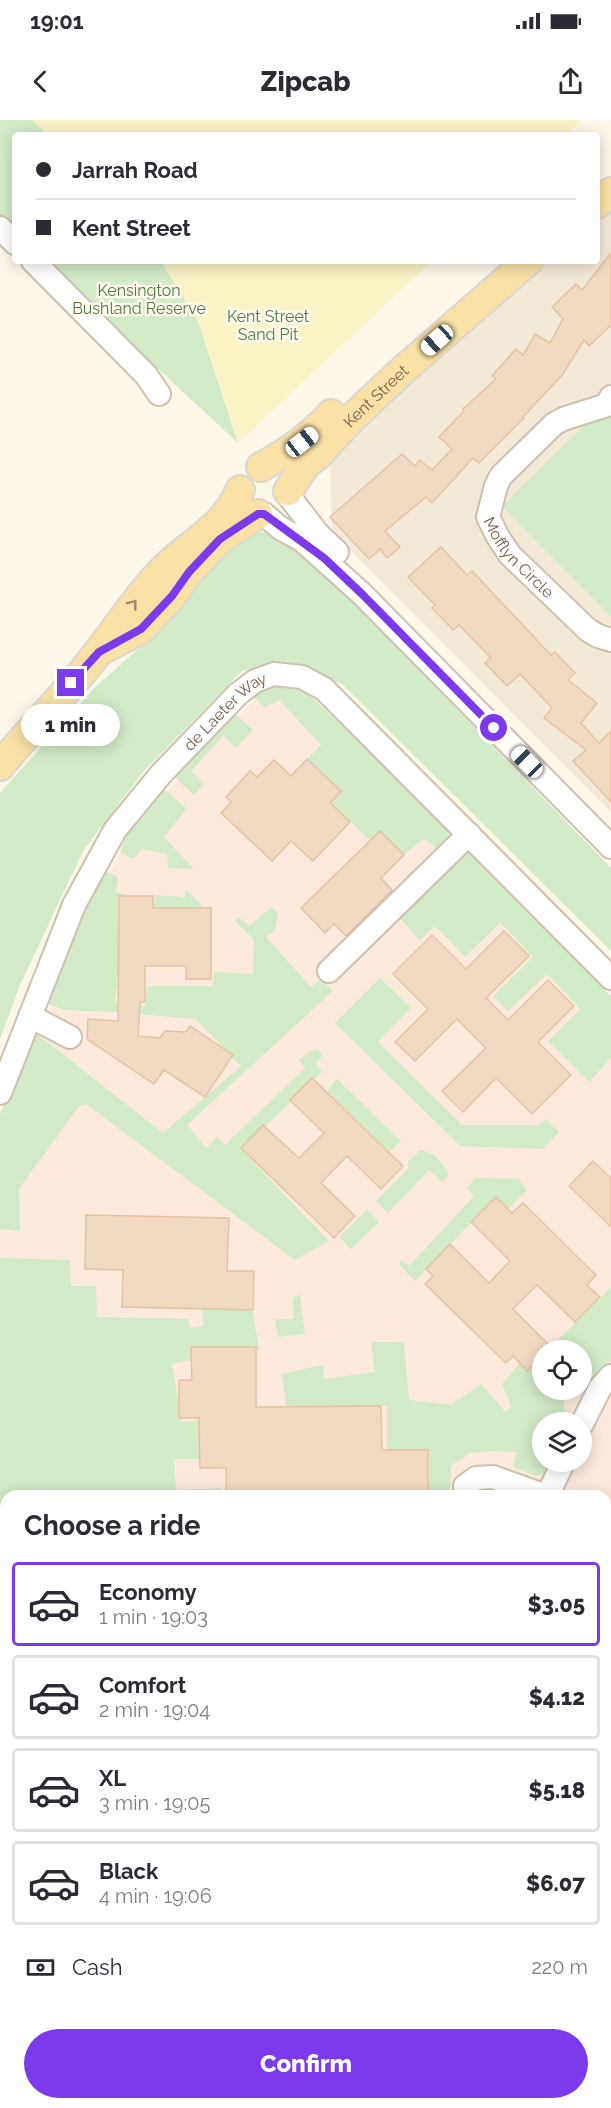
<!DOCTYPE html>
<html lang="en">
<head>
<meta charset="utf-8">
<style>
	:root { --surface:#fff; --page:#f7f7f7; --text:#2b2b33; --muted:#7c7c81; --line:#e1e1e2; --accent:#7c3aed }
	body { margin:0; font-family:Raleway,sans-serif; background:var(--page); color:var(--text); height:100vh; display:flex; flex-direction:column; font-size:22px; white-space:nowrap }
	* { box-sizing:border-box; margin:0 }
	p { font-size:20px; color:var(--muted) }
	.icon { flex:none; width:33px; height:33px; fill:none; stroke:currentColor; stroke-width:2; stroke-linecap:round; stroke-linejoin:round }
	.map { position:relative; flex:1; overflow:hidden }
	.details { position:absolute; left:0px; top:1370px; width:612px; height:620px; display:flex; flex-direction:column; background:var(--surface); border-radius:18px 18px 0 0; box-shadow:0 3px 15px #0003 }
	.details>* { flex:none }
	.top-card { position:absolute; left:12px; top:12px; width:588px; height:132px; border-radius:6px; box-shadow:0 3px 15px #0003; display:grid; align-content:center; height:132px; padding:0 24px; background:var(--surface) }
	.tools { position:absolute; left:532px; top:1220px; display:grid; gap:12px }
	.tools a { display:grid; place-items:center; width:60px; height:60px; border-radius:50%; background:var(--surface); box-shadow:0 3px 15px #0003; font-size:30px }
	.end { position:absolute; width:27px; height:27px; margin:-14px; border:8px solid #7c3aed; background:#fff; box-shadow:0 0 0 3px #fff }
	.from { border-radius:50% }
	.bubble { position:absolute; height:42px; border-radius:21px; background:var(--surface); box-shadow:0 3px 15px #0003; font-size:20px; font-weight:800; line-height:42px; text-align:center }
	.car { position:absolute; width:18px; height:36px; margin:-18px -9px; border-radius:8px; box-shadow:0 0 4px 2px #0007; background:linear-gradient(#fff 24%,#345 0 40%,#fff 0 76%,#345 0 86%,#fff 0) }
	.top-card b { display:flex; align-items:center; gap:21px; height:57px; font-size:22px }
	.top-card b+b { border-top:2px solid var(--line) }
	.top-card i { width:15px; height:15px; background:var(--text) }
	ul { padding:0; list-style:none }
	li { display:flex; align-items:center; gap:18px; height:84px; margin:0 12px 9px; padding:0 12px; border:3px solid var(--line); border-radius:6px }
	li div { flex:1 }
	li b { display:block; font-size:22px }
	li em { font-style:normal; font-weight:800 }
	li.on { border-color:var(--accent) }
	li>.icon { width:54px; height:54px; stroke-width:1.5 }
	h2 { padding:0 24px; font-size:27px; line-height:72px }
	.pay { display:flex; align-items:center; gap:15px; height:66px; padding:0 24px; font-size:22px }
	.pay p { margin-inline-start:auto }
	.action { display:flex; gap:12px; margin-top:auto; padding:12px 24px }
	.action a { flex:1; height:69px; border-radius:36px; background:var(--accent); color:#fff; font-size:24px; font-weight:800; line-height:69px; text-align:center }
	.status { display:flex; justify-content:space-between; align-items:center; height:42px; padding:0 30px; background:var(--surface); direction:ltr }
	.status svg { height:16px; fill:currentColor }
	header { display:flex; justify-content:space-between; align-items:center; height:78px; padding:0 24px; background:var(--surface); font-size:27px; font-weight:800 }
	.map>svg:first-child { display:block }
	.residential { fill:#f3e9d8 }
	.commercial { fill:#fceade; fill-rule:evenodd }
	.green { fill:#d2eac8 }
	.sand { fill:#faf3c6 }
	.building { fill:#f0d9c2; stroke:#e3c2a3; stroke-width:1.5 }
	.lines { fill:none; stroke-linecap:round; stroke-linejoin:round }
	.minor-casing { stroke:#cec0af; stroke-width:26 }
	.major-casing { stroke:#dbd6d1; stroke-width:32 }
	.minor { stroke:#fff; stroke-width:22 }
	.major { stroke:#f7e1a5; stroke-width:28 }
	.oneway { stroke:#9d8767 }
	.route { stroke:#7c3aed; stroke-width:8 }
	.labels { text-anchor:middle; stroke-width:5; stroke-linejoin:round; paint-order:stroke }
	.park-label { font-size:16px; fill:#507b45; stroke:#fefaf0 }
	.street-label { font-size:16px; fill:#76604d; stroke:#fefaf0 }
</style>
</head>
<body>
<div class="status"><b>19:01</b><svg viewBox="0 0 49 12"><path d="M0 12V9h3v3zM5 12V6h3v6zM10 12V3h3v9zM15 12V0h3v12zM26 1h20v11H26zM47 4h2v5h-2z"/></svg></div>
<header><svg class="icon" aria-label="back" viewBox="0 0 24 24"><path d="M15 5l-7 7 7 7"/></svg>Zipcab<svg class="icon" aria-label="share" viewBox="0 0 24 24"><path d="M12 15V3M7 8l5-5 5 5M5 13v7h14v-7"/></svg></header>
<div class="map">
<svg width="611" height="1988" viewBox="0 0 611 1988">
	<rect width="100%" height="100%" fill="#fcf7e9"/>
	<path class="residential" d="M611 58V692L332 412 330 341 529 141H597V72Z"/>
	<path class="commercial" d="M263 575 314 582 611 881V1988H146V1983H606V1376H6V1889H0V1018L88 791 128 719 173 664 248 586ZM543 1230H582V1269H543ZM543 1302H582V1341H543Z"/>
	<g class="green">
		<path d="M0 0H32L48 15H15V116L0 102Z"/>
		<path d="M42 141H161L198 201 238 323Z"/>
		<path d="M611 279V495L610 496 502 386Z"/>
		<path d="M261 412 287 414 611 748V831L342 564 277 541 242 551 143 652 83 731 20 865 0 919V673L94 568 152 517 194 471 225 431 245 417Z"/>
		<path d="M270 564 300 566 453 710 437 729 424 718 404 735 380 711 370 720 330 683 341 671 307 639 321 625 279 580 265 588 250 574Z"/>
		<path d="M232 591 253 610 236 628 223 616 191 651 204 664 194 675 173 655Z"/>
		<path d="M164 669 185 687V691L164 717 194 749H192L168 748 167 734 142 729 133 739 120 732 127 715Z"/>
		<path d="M466 729 611 876V938L589 962 548 921 580 889 547 854 508 891 493 876 533 837 500 803 465 837 435 806 420 820 398 796Z"/>
		<path d="M103 750 118 757 116 772 127 775 115 882 145 886 147 866H213L214 852 253 854 254 820 234 800 239 797 249 806 271 787 278 793 275 810 266 817 311 867 321 859 333 871 187 1005 206 1028 217 1017 225 1025 305 948 299 940 309 932 318 930 323 935 316 944 322 952 241 1029 329 1121 295 1140 86 984 79 986 19 1069 20 1111 0 1109V994L33 911 163 1013 241 946 196 899 113 892 64 890 46 883 79 794Z"/>
		<path d="M186 770 204 787 154 788 155 775 185 777Z"/>
		<path d="M380 858 411 888 378 922 462 1005H539L546 999 559 1012 543 1029 460 1026 335 903Z"/>
		<path d="M337 959 401 1021 390 1032 327 971Z"/>
		<path d="M421 1030C435 1033 439 1040 448 1051L447 1058 442 1062 429 1050 388 1093 376 1081 408 1049V1041Z"/>
		<path d="M476 1058 518 1059 527 1070 508 1089 496 1077 415 1161 399 1144 402 1140 409 1146 474 1076 467 1069 469 1065Z"/>
		<path d="M367 1090 379 1102 351 1129 339 1117Z"/>
		<path d="M0 1138 70 1140 71 1166H96L97 1197 188 1199 190 1208 204 1206 201 1187 252 1189 259 1229 209 1236 172 1244 182 1302 200 1300V1339H174L176 1370 222 1368 223 1375 6 1376V1500L0 1499Z"/>
		<path d="M611 1167V1240L595 1257H582V1230H548Z"/>
		<path d="M300 1175 305 1214 278 1217 275 1199H293V1177Z"/>
		<path d="M371 1222H404L409 1280 451 1285 481 1264 506 1292 511 1286 502 1264 520 1243 543 1235V1269H570L563 1279 566 1297 564 1302H543V1341H548L544 1353 535 1356 513 1347 517 1332 493 1331 470 1333 451 1346 450 1375H429V1332L387 1331V1286H286L282 1254 323 1245 324 1259 375 1252Z"/>
		<path d="M493 1368 514 1376H472L473 1372Z"/>
		<path d="M606 1738 611 1739V1776L606 1775Z"/>
		<path d="M0 1757 6 1758V1785H0Z"/>
		<path d="M606 1799 611 1800V1895L606 1894Z"/>
		<path d="M0 1922H6V1983H161V1988H0Z"/>
		<path d="M385 1983H439L438 1988H385Z"/>
		<path d="M464 1983H503L502 1988H463Z"/>
	</g>
	<g class="sand">
		<path d="M32 0H582L566 15H48Z"/>
		<path d="M161 141H432L238 323 198 201Z"/>
	</g>
	<g class="building">
		<path d="M611 133V205L589 226 584 220 563 254 523 297 524 298 479 343 473 338 432 383 426 377 385 411 400 427 387 438 380 429 369 439 330 397 402 334 415 346 420 340 432 350 452 329 439 317 464 291 463 289 496 259 492 256 516 229 523 235 535 214 550 223 563 199 552 187 576 164 582 170Z"/>
		<path d="M441 427 467 455 472 451 551 535 555 532 575 553 568 560 597 583 581 603 599 623 611 611V682L573 641 586 630 544 598 552 588 520 554 507 566 485 543 491 538 459 505 453 510 432 488 435 485 408 457Z"/>
		<path d="M307 639 341 671 330 683 350 702 313 741 291 721 272 741 221 693 231 682 226 677 250 651 257 657 274 640 291 656Z"/>
		<path d="M380 711 404 735 381 758 392 770 346 816 334 804 325 813 301 788Z"/>
		<path d="M119 776H153V788H211V859H186V846H145V882H140L138 916 160 918 165 911 186 912 190 906 233 935 205 977 164 950 154 964 87 919 88 899 118 901Z"/>
		<path d="M504 811 529 836 486 878 508 900 548 860 574 886 538 922 571 955 532 994 496 958 463 992 442 971 486 928 457 899 415 941 395 922 428 889 393 854 432 815 466 849Z"/>
		<path d="M312 958 403 1046 381 1069 347 1036 321 1063 355 1096 334 1118 241 1028 263 1005 299 1038 324 1013 290 980Z"/>
		<path d="M593 1041 611 1058V1107L569 1066Z"/>
		<path d="M496 1077 512 1093 523 1083 596 1155 587 1165 600 1177 575 1202 537 1165 513 1189 551 1227 548 1230H543V1235L527 1251 513 1236 506 1243 425 1164 433 1156 426 1149 450 1124 489 1163 510 1141 471 1102Z"/>
		<path d="M86 1095 229 1098 227 1151H254L253 1190 122 1187 123 1150 85 1149Z"/>
		<path d="M191 1227H256V1287L381 1286 382 1330H428V1376H226V1348H200L199 1298H179V1260H192Z"/>
	</g>
	<g class="lines">
		<defs>
			<g id="minor">
				<path d="M0 108 15 123"/>
				<path d="M33 141 146 255 159 274"/>
				<path id="s1" d="M611 277 607 285 563 299 554 304 501 356 496 366 488 397 498 417 510 435 588 510 598 516 611 520"/>
				<path d="M288 375 318 414 337 432"/>
				<path d="M264 394 280 408 302 420 362 474 611 727"/>
				<path d="M329 851 469 714"/>
				<path d="M30 896 70 917"/>
				<path id="s2" d="M0 973 74 785 115 710 161 654 238 574 255 561 274 554 302 557 324 569 611 858"/>
				<path d="M582 1304 600 1268 611 1256"/>
				<path d="M465 1366 476 1358 493 1357 546 1376"/>
				<path d="M547 1376 564 1341"/>
				<path d="M0 1505 6 1509"/>
				<path d="M606 1783 611 1784"/>
				<path d="M0 1906H6"/>
				<path d="M533 1983 535 1984"/>
				<path d="M450 1988 452 1983"/>
			</g>
			<g id="major">
				<path d="M597 84 611 72"/>
				<path d="M261 347C288 332 310 317 331 294"/>
				<path id="s3" d="M288 371 306 344 317 336 352 298 402 251 528 141"/>
				<path d="M103 529 141 509 172 476 189 452 220 419 258 394"/>
				<path d="M0 646C32 607 69 571 99 531 119 505 136 479 158 455 185 425 225 409 240 370"/>
			</g>
		</defs>
		<use href="#minor" class="minor-casing"/>
		<use href="#major" class="major-casing"/>
		<use href="#minor" class="minor"/>
		<use href="#major" class="major"/>
	</g>
	<defs><path id="oneway-chevron" d="M-2-3.5L2.5 0L-2 3.5" fill="none" stroke-width="1.6" stroke-linecap="round" stroke-linejoin="round" transform="scale(1.5)"/></defs>
	<use class="oneway" href="#oneway-chevron" transform="translate(133 484) rotate(-52)"/>
	<g class="lines">
		<path class="route" d="M71 563 99 532 141 509 172 476 189 452 220 419 258 394H264L324 438 362 474 494 608"/>
	</g>
	<g class="labels">
		<g class="park-label">
			<text x="139" y="176">Kensington<tspan x="139" dy="18">Bushland Reserve</tspan></text>
			<text x="268" y="202">Kent Street<tspan x="268" dy="18">Sand Pit</tspan></text>
		</g>
		<g class="street-label">
			<text dy="6" stroke="none"><textPath href="#s3" startOffset="130">Kent Street</textPath></text>
			<text dy="6" stroke="none"><textPath href="#s1" startOffset="234">Mofflyn Circle</textPath></text>
			<text dy="6" stroke="none"><textPath href="#s2" startOffset="450">de Laeter Way</textPath></text>
		</g>
	</g>
</svg>
<div class="tools">
<a><svg class="icon" aria-label="locate" viewBox="0 0 24 24"><circle cx="12" cy="12" r="6"/><path d="M12 2v4M12 18v4M2 12h4M18 12h4"/></svg></a>
<a><svg class="icon" aria-label="layers" viewBox="0 0 24 24"><path d="M12 4l9 5-9 5-9-5zM3 14l9 5 9-5"/></svg></a>
</div>
<i class="end from" style="left:494px;top:608px"></i>
<i class="end" style="left:71px;top:563px"></i>
<div class="bubble" style="left:21px;top:584px;width:99px">1 min</div>
<i class="car" style="left:437px;top:220px;rotate:228deg"></i>
<i class="car" style="left:302px;top:322px;rotate:52deg"></i>
<i class="car" style="left:527px;top:642px;rotate:315deg"></i>
<div class="top-card">
<b><i class="from"></i>Jarrah Road</b>
<b><i></i>Kent Street</b>
</div>
<section class="details">
<h2>Choose a ride</h2>
<ul>
<li class="on"><svg class="icon" aria-label="car" viewBox="0 0 24 24"><path d="M5 17H2v-5l4-1 3-4h7l3 4 3 1v5h-3M9 17h6M6 11h13"/><circle cx="7" cy="17" r="2"/><circle cx="17" cy="17" r="2"/></svg><div><b>Economy</b><p>1 min · 19:03</p></div><em>$3.05</em></li>
<li><svg class="icon" aria-label="car" viewBox="0 0 24 24"><path d="M5 17H2v-5l4-1 3-4h7l3 4 3 1v5h-3M9 17h6M6 11h13"/><circle cx="7" cy="17" r="2"/><circle cx="17" cy="17" r="2"/></svg><div><b>Comfort</b><p>2 min · 19:04</p></div><em>$4.12</em></li>
<li><svg class="icon" aria-label="car" viewBox="0 0 24 24"><path d="M5 17H2v-5l4-1 3-4h7l3 4 3 1v5h-3M9 17h6M6 11h13"/><circle cx="7" cy="17" r="2"/><circle cx="17" cy="17" r="2"/></svg><div><b>XL</b><p>3 min · 19:05</p></div><em>$5.18</em></li>
<li><svg class="icon" aria-label="car" viewBox="0 0 24 24"><path d="M5 17H2v-5l4-1 3-4h7l3 4 3 1v5h-3M9 17h6M6 11h13"/><circle cx="7" cy="17" r="2"/><circle cx="17" cy="17" r="2"/></svg><div><b>Black</b><p>4 min · 19:06</p></div><em>$6.07</em></li>
</ul>
<div class="pay"><svg class="icon" aria-label="cash" viewBox="0 0 24 24"><path d="M3 7h18v10H3z"/><circle cx="12" cy="12" r="2"/></svg>Cash<p>220 m</p></div>
<div class="action"><a>Confirm</a></div>
</section>
</div>
</body>
</html>
